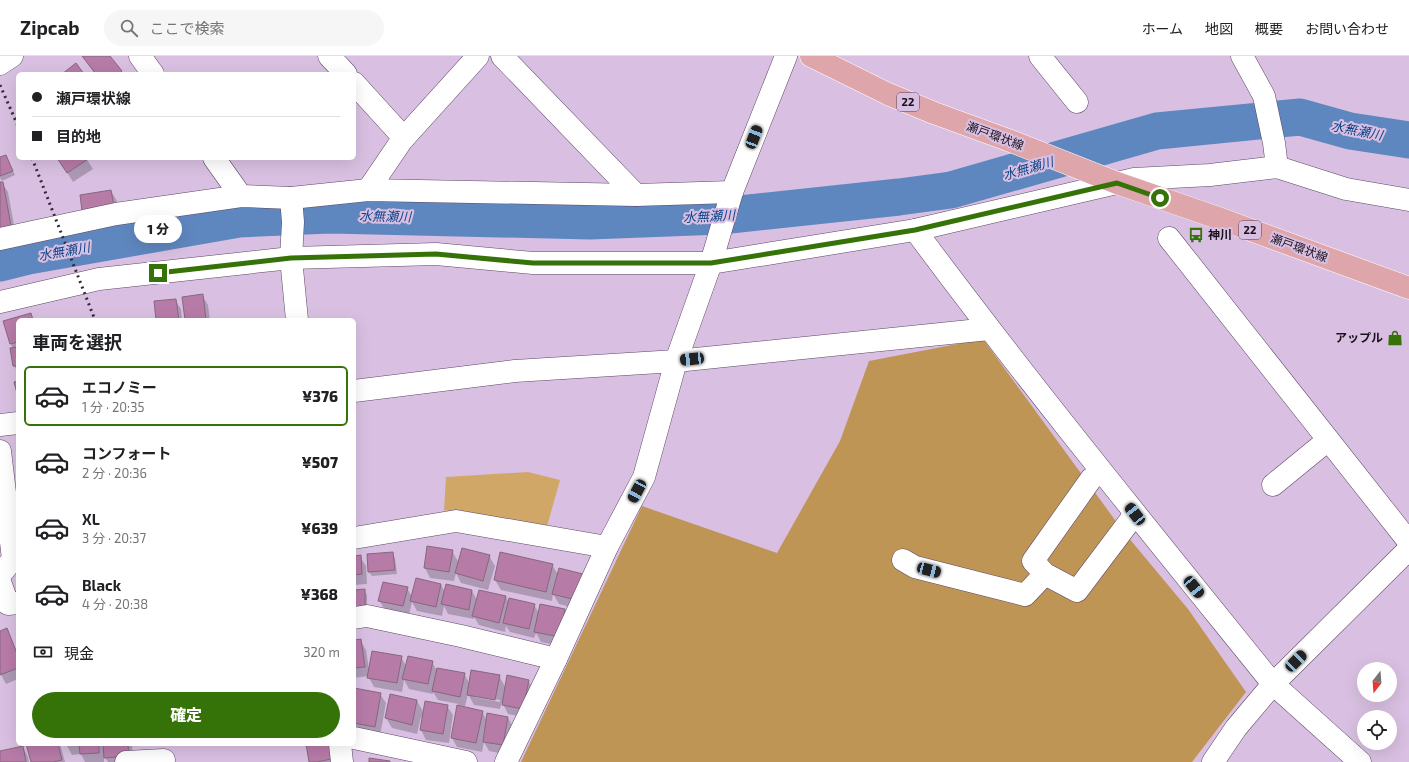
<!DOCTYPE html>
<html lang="ja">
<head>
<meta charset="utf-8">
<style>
	:root { --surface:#fff; --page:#f6f6f6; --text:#202124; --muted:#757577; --line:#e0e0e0; --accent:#357309 }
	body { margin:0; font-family:"Exo 2","Noto Sans JP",sans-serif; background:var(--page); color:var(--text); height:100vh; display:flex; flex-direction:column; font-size:15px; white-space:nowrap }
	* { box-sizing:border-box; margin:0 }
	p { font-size:13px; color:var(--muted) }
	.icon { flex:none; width:22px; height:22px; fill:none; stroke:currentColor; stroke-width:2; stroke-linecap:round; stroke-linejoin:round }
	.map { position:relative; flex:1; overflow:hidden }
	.panel { position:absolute; left:16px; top:262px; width:340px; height:428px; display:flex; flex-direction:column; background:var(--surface); border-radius:6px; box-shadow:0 4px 16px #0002 }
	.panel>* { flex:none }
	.top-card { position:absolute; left:16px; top:16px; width:340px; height:88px; border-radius:6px; box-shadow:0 4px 16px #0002; display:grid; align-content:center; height:88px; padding:0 16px; background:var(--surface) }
	.needle { width:26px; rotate:197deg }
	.tools { position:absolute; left:1357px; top:606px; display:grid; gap:8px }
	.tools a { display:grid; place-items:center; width:40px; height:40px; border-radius:50%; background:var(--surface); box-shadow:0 4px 16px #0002; font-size:20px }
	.end { position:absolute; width:18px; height:18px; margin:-9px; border:5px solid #357309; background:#fff; box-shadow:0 0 0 2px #fff }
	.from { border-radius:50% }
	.bubble { position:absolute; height:28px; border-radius:14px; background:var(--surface); box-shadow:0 4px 16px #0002; font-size:13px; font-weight:800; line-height:28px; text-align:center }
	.car { position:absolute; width:12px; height:24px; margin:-12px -6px; border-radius:5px; box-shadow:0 0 3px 1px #0007; background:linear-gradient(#222 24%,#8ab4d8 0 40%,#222 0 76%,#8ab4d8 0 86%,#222 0) }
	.top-card b { display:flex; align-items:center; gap:14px; height:38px; font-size:15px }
	.top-card b+b { border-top:1px solid var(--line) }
	.top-card i { width:10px; height:10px; background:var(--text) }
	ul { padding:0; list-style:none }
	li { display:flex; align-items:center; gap:12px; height:60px; margin:0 8px 6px; padding:0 8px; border:2px solid transparent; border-radius:6px }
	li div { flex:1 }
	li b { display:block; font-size:15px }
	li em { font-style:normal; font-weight:800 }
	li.selected { border-color:var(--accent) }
	li>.icon { width:36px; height:36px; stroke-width:1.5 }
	h2 { padding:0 16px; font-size:18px; line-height:48px }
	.pay { display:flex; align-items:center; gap:10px; height:44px; padding:0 16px; font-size:15px }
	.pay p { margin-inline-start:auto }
	.button { display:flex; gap:8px; margin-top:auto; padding:8px 16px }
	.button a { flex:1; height:46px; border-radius:24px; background:var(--accent); color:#fff; font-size:16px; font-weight:800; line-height:46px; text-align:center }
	header { display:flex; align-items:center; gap:24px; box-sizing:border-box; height:56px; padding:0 20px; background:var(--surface); border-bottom:1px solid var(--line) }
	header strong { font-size:19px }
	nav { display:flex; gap:22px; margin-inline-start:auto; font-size:14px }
	.search { width:280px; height:36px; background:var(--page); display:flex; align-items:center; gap:10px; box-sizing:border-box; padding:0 14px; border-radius:22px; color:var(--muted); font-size:15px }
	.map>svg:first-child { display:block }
	.green { fill:#d1a768 }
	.forest { fill:#bf9556 }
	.shadow { fill:#0003; fill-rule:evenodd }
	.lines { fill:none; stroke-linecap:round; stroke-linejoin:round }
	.river { stroke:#5f87bf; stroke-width:37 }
	.building { fill:#b77ba8; stroke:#87677e }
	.minor-casing { stroke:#5c4764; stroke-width:23 }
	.major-casing { stroke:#fff; stroke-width:23 }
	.minor { stroke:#fff; stroke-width:22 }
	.major { stroke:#dea6aa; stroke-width:22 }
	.rail { stroke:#332937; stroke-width:3; stroke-dasharray:2 4; stroke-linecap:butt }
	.route { stroke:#357309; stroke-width:5 }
	.labels { text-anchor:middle; stroke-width:4; stroke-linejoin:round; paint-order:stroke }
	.shield { fill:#d9c0e2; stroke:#524557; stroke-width:1 }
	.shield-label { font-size:11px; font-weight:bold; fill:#18101b }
	.street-label { font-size:12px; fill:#18101b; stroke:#d9c0e2 }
	.poi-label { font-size:12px; font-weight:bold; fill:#18101b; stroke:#d9c0e2; text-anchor:start }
	.water-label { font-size:13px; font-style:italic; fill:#0d4488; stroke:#d9c0e2 }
</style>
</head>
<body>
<header>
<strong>Zipcab</strong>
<div class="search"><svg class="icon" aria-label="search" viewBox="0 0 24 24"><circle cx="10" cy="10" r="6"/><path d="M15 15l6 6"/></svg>ここで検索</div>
<nav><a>ホーム</a><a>地図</a><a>概要</a><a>お問い合わせ</a></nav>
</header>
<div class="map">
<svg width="1409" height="706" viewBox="0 0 1409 706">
	<rect width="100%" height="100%" fill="#d9c0e2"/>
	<path class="green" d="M528 416 560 424 546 474 444 454 446 421Z"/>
	<path class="forest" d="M983 283 1123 475 1188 553 1246 636 1192 706H521L642 450 777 497 840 385 869 305Z"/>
	<g class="shadow">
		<path d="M82 0H109L122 18H95Z"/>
		<path d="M0 102 8 105 15 119 2 125 0 122Z"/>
		<path d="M58 102H86L93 113 73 126Z"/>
		<path d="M0 127H2L8 136 16 180 0 183Z"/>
		<path d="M111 135 117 145 119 160 81 140Z"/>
		<path d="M202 239 208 249 210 264H186Z"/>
		<path d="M175 244 181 253 182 264H157Z"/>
		<path d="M30 258 34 264H18V316L14 310 11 293H13L11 288 4 266Z"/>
		<path d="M452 495 459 507 489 500 495 510 488 534 461 527 456 517 454 525 430 522 425 512Z"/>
		<path d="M392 497 395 502 397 518 372 520 369 516Z"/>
		<path d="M354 501H360L366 510 367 528 354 529Z"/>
		<path d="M552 509 581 554 559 548 553 538 552 545 501 534 495 524Z"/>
		<path d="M441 529 445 536 472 535 477 544 506 541 509 547 534 549 539 557 565 554 570 564 565 591 541 586 536 577 534 582 510 576 506 570 505 576 479 569 474 561V563L448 558 444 550 442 560 417 555 412 546 409 559 385 554 379 544 407 532 412 541Z"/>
		<path d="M364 534 367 539V555L354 535Z"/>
		<path d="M6 573 18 598V623L6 628 0 617V576Z"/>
		<path d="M360 584 366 594 369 614 401 601 406 610 432 606 436 613 464 618 470 628 499 620 506 632 528 625 534 634 529 662 508 658 502 646 500 653 474 649 468 638 465 650 459 649V650L482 656 487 664 508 662 513 671 509 699 489 695 484 686 482 696 457 691 452 682 459 648 438 644 433 636V638L409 633 404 624 402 636 374 631 368 620 354 622V585ZM474 639 500 644V646L474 641Z"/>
		<path d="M354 633 380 638 386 647 380 680 354 676Z"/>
		<path d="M391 639 417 645 424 657 447 650 453 659 449 687 426 684 421 674 423 662 421 661 417 678 392 672 386 662Z"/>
		<path d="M27 688H60L65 706H32Z"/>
		<path d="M66 688H132L133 706H108L104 700V706H85L81 698 72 699Z"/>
		<path d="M307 688 340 706H310Z"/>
		<path d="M23 691 28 701 29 706H0V696Z"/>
	</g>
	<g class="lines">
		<path class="river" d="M0 207 28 200 239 163 330 159 590 165 721 160 899 141 951 134 1157 75 1300 61 1350 75 1409 84"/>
	</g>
	<g class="building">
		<path d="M82 0H110L122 15 118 18H96Z"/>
		<path d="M76 7 84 18H62Z"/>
		<path d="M6 99 13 115 0 120V101Z"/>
		<path d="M57 102H87L88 103 67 117Z"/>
		<path d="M0 126H3L11 170 0 172Z"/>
		<path d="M111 134 114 150 82 155 80 139Z"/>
		<path d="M203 238 206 264H185L182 241Z"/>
		<path d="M176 243 179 264H156L154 245Z"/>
		<path d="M31 257 33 264H18V286L10 288 3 265Z"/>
		<path d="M18 291V310H13L10 292Z"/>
		<path d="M18 325V341L14 326Z"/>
		<path d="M427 490 453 494 449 516 424 512Z"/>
		<path d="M462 492 490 499 483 525 455 517Z"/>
		<path d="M393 496 395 514 368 516 367 498Z"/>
		<path d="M500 496 553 508 546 536 494 524Z"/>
		<path d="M361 499 362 518 354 519V500Z"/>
		<path d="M559 512 583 518 576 544 552 538Z"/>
		<path d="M416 522 441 528 436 551 410 545Z"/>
		<path d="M383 526 408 531 403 550 378 545Z"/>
		<path d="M446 528 472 534 469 554 441 548Z"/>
		<path d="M365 533V550L354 551V534Z"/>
		<path d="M479 534 506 540 499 567 472 560Z"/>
		<path d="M509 542 535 548 529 573 503 567Z"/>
		<path d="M540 548 565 553 560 581 534 576Z"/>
		<path d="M7 572 18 600V612L0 619V575Z"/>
		<path d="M361 583 365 611 354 612V584Z"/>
		<path d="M372 595 402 600 397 627 367 622Z"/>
		<path d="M408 600 433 605 428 628 402 623Z"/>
		<path d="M437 612 465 617 460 641 432 635Z"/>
		<path d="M471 614 500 619 495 644 467 639Z"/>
		<path d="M507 619 529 624 523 653 502 649Z"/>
		<path d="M354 632 381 637 375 671 354 667Z"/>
		<path d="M390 638 417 644 412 669 385 662Z"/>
		<path d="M425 645 448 649 443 678 420 674Z"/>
		<path d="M457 649 483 655 476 687 451 682Z"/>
		<path d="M487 657 508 661 503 689 483 686Z"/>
		<path d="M26 688H58L62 704 53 706H31Z"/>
		<path d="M65 688H99V697L80 698 79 688 65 689Z"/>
		<path d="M103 688H128L129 700 104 702Z"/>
		<path d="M306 688H334L336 702 317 706H309Z"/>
		<path d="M23 690 26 706H0V695Z"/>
		<path d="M369 702 390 705V706H369Z"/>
	</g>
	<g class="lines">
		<defs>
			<g id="minor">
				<path d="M140 0 153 18"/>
				<path d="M329 0 346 18"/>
				<path d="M502 0 636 139"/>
				<path d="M1040 0 1077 46"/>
				<path d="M1242 0 1264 40 1274 87 1277 111"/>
				<path d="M0 8 12 0"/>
				<path d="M354 27 404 82"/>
				<path d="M214 102 241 140"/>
				<path d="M368 134 402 84 478 0"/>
				<path d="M291 142 293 166 291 202 297 264"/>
				<path d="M915 174C1030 329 1152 478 1273 628L1236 672 1213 706"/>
				<path d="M1169 182 1409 486"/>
				<path d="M0 183 116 158 241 140 291 142 368 134 636 139 732 136 786 0"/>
				<path d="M0 246 99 223 291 202 436 198 533 207H711L915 174 1134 123 1210 119 1277 111 1346 133 1409 144"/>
				<path d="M354 335 515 315 676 305 989 273"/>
				<path d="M0 369 18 367"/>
				<path d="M0 395 13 503 0 519"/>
				<path d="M1101 416 1091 423 1033 505 1045 518 1077 535 1135 458"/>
				<path d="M1273 429 1328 384"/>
				<path d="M354 482 456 465 607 491"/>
				<path d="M903 504 915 511 1025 539 1045 518"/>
				<path d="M0 526 8 548 18 547"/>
				<path d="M354 562 367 560 461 580 556 603"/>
				<path d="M354 682 466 706"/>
				<path d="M340 688 342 706"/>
				<path d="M126 706 164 704"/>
				<path d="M506 706 556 603 607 491 644 421 676 305 711 207 732 136"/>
				<path d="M1360 706 1273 628 1409 493"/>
			</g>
			<path id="major" d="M811 0 888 38 934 57 1008 84 1117 127 1218 162 1409 232"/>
		</defs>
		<use href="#minor" class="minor-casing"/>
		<use href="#major" class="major-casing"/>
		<use href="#minor" class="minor"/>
		<use href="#major" class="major"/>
		<g class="rail">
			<path d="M0 29 18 70"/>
			<path d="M32 102 95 264"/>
		</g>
	</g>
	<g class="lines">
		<path class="route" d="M158 217 291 202 436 198 533 207H711L915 174 1117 127 1160 142"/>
	</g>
	<defs>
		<symbol id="bus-bare" viewBox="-9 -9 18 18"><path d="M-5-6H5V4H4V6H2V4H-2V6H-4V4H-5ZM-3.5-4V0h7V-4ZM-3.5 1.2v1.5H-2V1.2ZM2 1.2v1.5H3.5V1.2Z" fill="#357309" stroke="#d9c0e2" stroke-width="2.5" paint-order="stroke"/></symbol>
		<symbol id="shop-bare" viewBox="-9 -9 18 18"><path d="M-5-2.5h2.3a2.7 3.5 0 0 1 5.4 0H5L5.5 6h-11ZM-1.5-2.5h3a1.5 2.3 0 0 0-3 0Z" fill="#357309" stroke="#d9c0e2" stroke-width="2.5" paint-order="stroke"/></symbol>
	</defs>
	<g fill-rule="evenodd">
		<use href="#bus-bare" x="1185" y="168" width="22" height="22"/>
		<use href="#shop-bare" x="1384" y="271" width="22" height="22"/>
	</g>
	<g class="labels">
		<g class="shield">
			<rect x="897" y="37" width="22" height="18" rx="3"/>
			<rect x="1239" y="165" width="22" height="18" rx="3"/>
		</g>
		<g class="shield-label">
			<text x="908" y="50">22</text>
			<text x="1250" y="178">22</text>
		</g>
		<g class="street-label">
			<text transform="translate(995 80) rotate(20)" y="4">瀬戸環状線</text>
			<text transform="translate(1299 192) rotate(20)" y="4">瀬戸環状線</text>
		</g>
		<g class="poi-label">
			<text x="1208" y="183">神川</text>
			<text x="1383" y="286" text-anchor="end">アップル</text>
		</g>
		<g class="water-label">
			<text transform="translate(1357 74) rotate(11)" y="5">水無瀬川</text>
			<text transform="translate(1028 112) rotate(-16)" y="5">水無瀬川</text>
			<text transform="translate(385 160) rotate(1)" y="5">水無瀬川</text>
			<text transform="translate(709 160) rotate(-3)" y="5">水無瀬川</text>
			<text transform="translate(64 195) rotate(-10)" y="5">水無瀬川</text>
		</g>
	</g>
</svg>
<div class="tools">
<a><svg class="needle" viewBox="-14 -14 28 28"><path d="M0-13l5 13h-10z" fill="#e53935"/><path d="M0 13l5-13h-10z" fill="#757577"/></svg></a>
<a><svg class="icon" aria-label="locate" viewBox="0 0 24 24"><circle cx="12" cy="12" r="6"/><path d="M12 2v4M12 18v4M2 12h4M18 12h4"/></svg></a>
</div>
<i class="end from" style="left:1160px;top:142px"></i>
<i class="end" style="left:158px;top:217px"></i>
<div class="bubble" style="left:134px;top:159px;width:48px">1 分</div>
<i class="car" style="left:754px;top:81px;rotate:21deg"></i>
<i class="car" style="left:692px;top:303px;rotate:264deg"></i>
<i class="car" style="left:637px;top:435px;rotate:208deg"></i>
<i class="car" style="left:1135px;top:458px;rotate:322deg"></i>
<i class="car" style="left:929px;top:514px;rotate:105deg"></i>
<i class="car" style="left:1194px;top:531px;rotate:141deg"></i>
<i class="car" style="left:1296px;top:605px;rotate:45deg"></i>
<div class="top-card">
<b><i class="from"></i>瀬戸環状線</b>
<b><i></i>目的地</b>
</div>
<section class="panel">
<h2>車両を選択</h2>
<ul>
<li class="selected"><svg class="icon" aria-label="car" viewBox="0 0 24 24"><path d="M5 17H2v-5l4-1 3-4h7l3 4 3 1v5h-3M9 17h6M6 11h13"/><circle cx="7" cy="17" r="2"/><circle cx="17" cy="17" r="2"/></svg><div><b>エコノミー</b><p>1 分 · 20:35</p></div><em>¥376</em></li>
<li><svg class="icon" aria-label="car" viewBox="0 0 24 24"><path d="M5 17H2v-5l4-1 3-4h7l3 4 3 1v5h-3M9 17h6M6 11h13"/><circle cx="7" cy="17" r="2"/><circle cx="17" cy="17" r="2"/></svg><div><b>コンフォート</b><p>2 分 · 20:36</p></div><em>¥507</em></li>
<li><svg class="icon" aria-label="car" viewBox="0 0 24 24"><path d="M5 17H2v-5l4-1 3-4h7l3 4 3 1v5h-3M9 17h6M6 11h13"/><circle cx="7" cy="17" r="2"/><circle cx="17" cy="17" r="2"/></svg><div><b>XL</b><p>3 分 · 20:37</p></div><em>¥639</em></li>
<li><svg class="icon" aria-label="car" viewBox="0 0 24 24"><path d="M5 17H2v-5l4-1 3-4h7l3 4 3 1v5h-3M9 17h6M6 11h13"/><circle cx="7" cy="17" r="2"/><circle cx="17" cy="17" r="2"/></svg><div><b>Black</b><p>4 分 · 20:38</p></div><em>¥368</em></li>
</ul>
<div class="pay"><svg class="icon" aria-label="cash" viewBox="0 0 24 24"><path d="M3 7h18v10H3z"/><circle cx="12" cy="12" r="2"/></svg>現金<p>320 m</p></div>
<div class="button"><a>確定</a></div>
</section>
</div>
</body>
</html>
